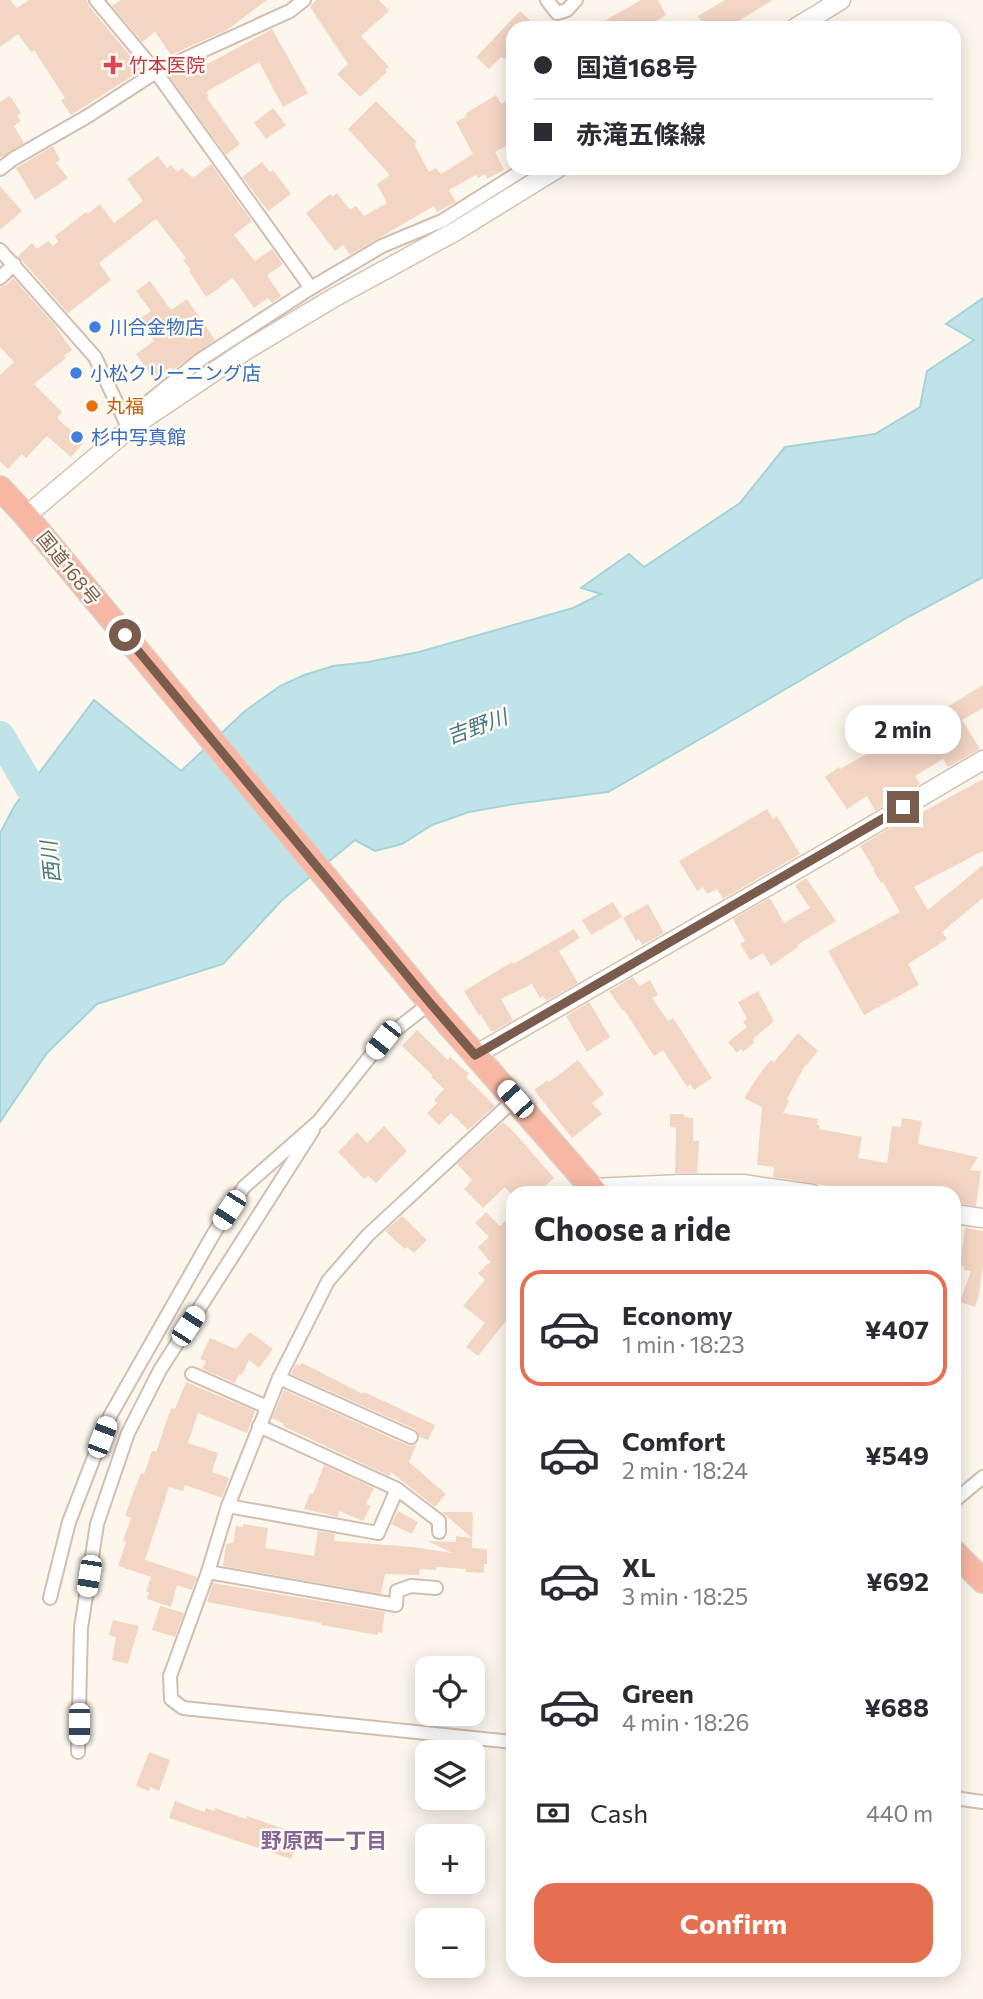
<!DOCTYPE html>
<html lang="en">
<head>
<meta charset="utf-8">
<style>
	:root { --surface:#fff; --page:#f2f2f3; --text:#2b2b33; --muted:#7c7c81; --line:#e1e1e2; --accent:#e76f51 }
	body { margin:0; font-family:Commissioner,"Noto Sans JP",sans-serif; background:var(--page); color:var(--text); height:100vh; display:flex; flex-direction:column; font-size:26px; white-space:nowrap }
	* { box-sizing:border-box; margin:0 }
	p { font-size:23px; color:var(--muted) }
	.icon { flex:none; width:38px; height:38px; fill:none; stroke:currentColor; stroke-width:2; stroke-linecap:round; stroke-linejoin:round }
	.map { position:relative; flex:1; overflow:hidden }
	.side { position:absolute; left:506px; top:1186px; width:455px; height:791px; display:flex; flex-direction:column; background:var(--surface); border-radius:21px; box-shadow:0 4px 18px #0003 }
	.side>* { flex:none }
	.guide { position:absolute; left:506px; top:21px; width:455px; height:154px; border-radius:21px; box-shadow:0 4px 18px #0003; display:grid; align-content:center; height:154px; padding:0 28px; background:var(--surface) }
	.fabs { position:absolute; left:415px; top:1656px; display:grid; gap:14px }
	.fabs a { display:grid; place-items:center; width:70px; height:70px; border-radius:14px; background:var(--surface); box-shadow:0 4px 18px #0003; font-size:35px }
	.end { position:absolute; width:32px; height:32px; margin:-16px; border:9px solid #7a5c4d; background:#fff; box-shadow:0 0 0 4px #fff }
	.from { border-radius:50% }
	.bubble { position:absolute; height:49px; border-radius:21px; background:var(--surface); box-shadow:0 4px 18px #0003; font-size:23px; font-weight:700; line-height:49px; text-align:center }
	.car { position:absolute; width:21px; height:42px; margin:-21px -10px; border-radius:9px; box-shadow:0 0 5px 2px #0007; background:linear-gradient(#fff 24%,#345 0 40%,#fff 0 76%,#345 0 86%,#fff 0) }
	.guide b { display:flex; align-items:center; gap:24px; height:66px; font-size:26px }
	.guide b+b { border-top:2px solid var(--line) }
	.guide i { width:18px; height:18px; background:var(--text) }
	ul { padding:0; list-style:none }
	li { display:flex; align-items:center; gap:21px; height:116px; margin:0 14px 10px; padding:0 14px; border:4px solid transparent; border-radius:21px }
	li div { flex:1 }
	li b { display:block; font-size:26px }
	li em { font-style:normal; font-weight:700 }
	li.selected { border-color:var(--accent) }
	li>.icon { width:63px; height:63px; stroke-width:1.5 }
	h2 { padding:0 28px; font-size:32px; line-height:84px }
	.pay { display:flex; align-items:center; gap:18px; height:77px; padding:0 28px; font-size:26px }
	.pay p { margin-inline-start:auto }
	.cta { display:flex; gap:14px; margin-top:auto; padding:14px 28px }
	.cta a { flex:1; height:80px; border-radius:21px; background:var(--accent); color:#fff; font-size:28px; font-weight:700; line-height:80px; text-align:center }
	.map>svg:first-child { display:block }
	.water { fill:#bfe3e8; stroke:#a5d3da; stroke-width:2 }
	.lines { fill:none; stroke-linecap:round; stroke-linejoin:round }
	.river { stroke:#bfe3e8; stroke-width:30 }
	.building { fill:#f3d5c3 }
	.street-casing { stroke:#d1beb0; stroke-width:16 }
	.secondary-casing { stroke:#d6c0b0; stroke-width:21 }
	.highway-casing { stroke:#dad1cd; stroke-width:26 }
	.street { stroke:#fff; stroke-width:12 }
	.secondary { stroke:#fff; stroke-width:18 }
	.highway { stroke:#f7b7a3; stroke-width:23 }
	.route { stroke:#7a5c4d; stroke-width:9 }
	.health-dot { fill:#e0444e; stroke:#fffaf3; stroke-width:2.5 }
	.shop-dot { fill:#3f7fe0; stroke:#fffaf3; stroke-width:2.5 }
	.food-dot { fill:#e8710a; stroke:#fffaf3; stroke-width:2.5 }
	.labels { text-anchor:middle; stroke-width:5; stroke-linejoin:round; paint-order:stroke }
	.health-label { font-size:19px; fill:#be3a42; stroke:#fffaf3; text-anchor:start }
	.shop-label { font-size:19px; fill:#366cbe; stroke:#fffaf3; text-anchor:start }
	.food-label { font-size:19px; fill:#c56008; stroke:#fffaf3; text-anchor:start }
	.street-label { font-size:19px; fill:#7a5c4d; stroke:#fffaf3 }
	.water-label { font-size:21px; font-style:italic; fill:#437c86; stroke:#fffaf3 }
	.neighbourhood-label { font-size:21px; font-weight:bold; fill:#846695; stroke:#fffaf3 }
</style>
</head>
<body>
<div class="map">
<svg width="983" height="1999" viewBox="0 0 983 1999">
	<rect width="100%" height="100%" fill="#fdf6ec"/>
	<path class="water" d="M983 298V577L908 617 721 727 608 792 514 804 469 812 432 825 402 844 375 851 355 840 282 900 223 964 97 1004 47 1053 0 1122V833L15 805 94 700 181 771 245 711 280 686 304 675 333 666 368 662 419 652 573 608 601 594 581 588 629 554 644 567 740 503 785 447 875 434 920 407 927 371 974 340 946 324Z"/>
	<g class="lines">
		<path class="river" d="M0 736 37 799 44 821"/>
	</g>
	<g class="building">
		<path d="M0 0H10L17 8 29 0H87L89 6 142 70 71 115 61 100 65 98 34 50 31 52 18 34 0 47Z"/>
		<path d="M121 0H267L227 30 171 55 155 32 142 42 112 6Z"/>
		<path d="M316 0H379L389 11 361 36 389 67 385 70 387 72 360 97 337 74 348 64 310 7Z"/>
		<path d="M641 0H658L666 15 644 28H592Z"/>
		<path d="M725 0H773L727 28H706L698 16Z"/>
		<path d="M520 11 538 28H513V50L504 59 501 57 489 69 476 57Z"/>
		<path d="M272 29 308 93 283 107 259 62 206 92 209 96 207 98 240 144 226 155 169 76 188 67 191 73Z"/>
		<path d="M496 95 501 104 513 97V142L495 152 504 170 487 179 485 174 478 178 476 175 449 190 456 202 437 212 434 206 350 255 343 245 335 251 306 213 330 194 332 197 337 193 350 210 356 206 364 216 387 203 377 184 390 175 348 129 376 101 417 142 414 144 429 172 436 168 441 174 473 154 456 122 467 116 465 114Z"/>
		<path d="M10 96 21 113 17 116 21 121 14 126 24 143 0 158V102Z"/>
		<path d="M273 108 286 125 266 139 254 123Z"/>
		<path d="M53 146 60 160 56 163 68 178 35 200 16 168Z"/>
		<path d="M158 156 167 168 171 165 177 172 182 168 193 178 211 164 252 221 234 235 255 261 272 249 283 264 267 275 281 296 272 303 268 298 254 308 233 278 206 297 189 271 191 270 183 260 186 258 156 219 99 263 111 280 68 313 18 256 32 243 37 249 48 241 53 246 58 242 55 236 86 212 88 214 100 204 114 223 143 201 127 179Z"/>
		<path d="M262 162 270 172 273 170 291 194 268 211 242 177Z"/>
		<path d="M0 186 22 211 0 230Z"/>
		<path d="M13 278 54 324 72 350 64 356 66 358 34 384 62 412 57 418 84 442 71 457 47 436 26 458 22 454 8 469 0 462V375L14 362 0 347V287L6 285Z"/>
		<path d="M150 281 171 310 187 299 215 340 173 370 171 367 154 379 136 354 154 341 141 318 151 311 136 291Z"/>
		<path d="M983 685V708L962 720 980 749 948 767 943 759 915 776 920 784 875 811 867 796 847 809 825 777 839 767 840 769 872 751 871 749 890 738 892 741Z"/>
		<path d="M983 779V851L914 887 928 910 983 865V898L942 932 947 939 908 964 919 985 864 1015 828 951 900 912 883 882 881 883 873 870 874 869 860 846 903 820 904 822Z"/>
		<path d="M767 809 773 819 777 816 800 854 723 899 717 889 707 894 703 887 697 891 679 861Z"/>
		<path d="M806 878 836 921 797 945 798 947 771 966 763 953 750 960 740 944 745 941 733 919 770 898 784 923 810 908 795 886Z"/>
		<path d="M613 902 622 917 591 935 582 920Z"/>
		<path d="M648 904 664 933 642 945 639 939 636 941 623 918Z"/>
		<path d="M574 929 580 938 559 951 578 983 546 1001 543 996 540 998 532 984 501 999 513 1020 494 1031H491L481 1015 479 1016 464 991 512 962 513 964Z"/>
		<path d="M633 977 639 986 650 980 658 995 652 998 668 1021 673 1018 712 1078 694 1090 690 1084 687 1087 663 1050 654 1056 624 1010 623 1011 609 991Z"/>
		<path d="M758 991 774 1021 753 1039 754 1043 743 1052 741 1049 737 1053 728 1042 747 1027 743 1022 747 1019 738 1002Z"/>
		<path d="M589 1002 610 1037 587 1052 566 1016Z"/>
		<path d="M417 1030 448 1060 450 1057 469 1074 466 1077 495 1106 468 1130 451 1113 439 1125 427 1113 437 1103 434 1100 444 1089 431 1077 433 1076 402 1046Z"/>
		<path d="M798 1033 818 1051 806 1066 805 1065 787 1099 789 1101 783 1113 818 1119 817 1125H820L819 1129 862 1137 858 1158 887 1163 892 1126 901 1127 902 1118 922 1121 918 1144 978 1157 970 1170 981 1171 976 1206 954 1203V1194H879L773 1177 774 1167 757 1165 762 1107 744 1098 761 1072 771 1060 774 1062Z"/>
		<path d="M578 1060 604 1094 592 1103 602 1114 572 1138 534 1090 548 1080 549 1082Z"/>
		<path d="M670 1114H684V1117L693 1118V1141H699L697 1173H675L676 1130 675 1127H670Z"/>
		<path d="M503 1122 514 1132 554 1178 537 1194H511L505 1187 483 1208 464 1189 472 1180 457 1164Z"/>
		<path d="M384 1126 407 1151 376 1183 368 1176 364 1179 338 1152 357 1132 367 1143Z"/>
		<path d="M486 1212 500 1226 513 1214V1312L478 1356 466 1347 485 1323 463 1306 485 1280 478 1273 490 1262 478 1247 489 1237 475 1223Z"/>
		<path d="M402 1216 427 1240 414 1253 407 1247 405 1249 385 1231Z"/>
		<path d="M965 1228 983 1231V1265L979 1295 975 1307 960 1302 971 1271 964 1270V1266H960Z"/>
		<path d="M250 1332 273 1349 259 1368 249 1360 242 1375 239 1374 235 1383 202 1369 206 1361 200 1359 210 1338 236 1349Z"/>
		<path d="M302 1363 363 1394 364 1392 435 1425 428 1440 420 1437 415 1429 291 1374 296 1364 300 1366Z"/>
		<path d="M186 1382 255 1411 247 1433 198 1413 188 1443 218 1453 212 1472 229 1478 222 1498 185 1485 183 1491 169 1487 145 1560 197 1577 192 1590 177 1585 171 1607 147 1599 149 1592H146L151 1577 118 1566 126 1542 123 1541 131 1518 125 1516 132 1496 141 1473 144 1474 152 1451 156 1452 171 1408 175 1409Z"/>
		<path d="M284 1390 407 1445 413 1446 417 1443 409 1462 446 1494 435 1507 391 1472 389 1476 283 1426 284 1424 272 1418Z"/>
		<path d="M324 1465 374 1488 366 1504 371 1506 363 1521 339 1511 338 1517 304 1509 310 1493 313 1494Z"/>
		<path d="M398 1511 418 1522 412 1534 391 1524Z"/>
		<path d="M442 1512H471L473 1514 472 1548 487 1549V1564H484V1573L466 1572V1569L437 1567 436 1570 420 1569 419 1575 385 1574 381 1594 223 1566 226 1544 233 1543 236 1526 243 1527V1524L268 1528 265 1548 314 1556 318 1531 335 1534 334 1541 413 1547 452 1553 428 1541 456 1542V1536L472 1538Z"/>
		<path d="M213 1583 385 1612 382 1633 378 1632V1635L321 1625V1623L207 1602Z"/>
		<path d="M160 1606 184 1613 175 1637 152 1630Z"/>
		<path d="M113 1620 139 1626 128 1664 112 1660 116 1637 109 1635Z"/>
		<path d="M149 1752 170 1760 159 1791 150 1787 149 1791 136 1786Z"/>
		<path d="M175 1801 204 1812 206 1808 214 1811 215 1808 246 1819 247 1816 284 1829 281 1838 297 1844 291 1859 169 1818Z"/>
	</g>
	<g class="lines">
		<defs>
			<g id="street">
				<path d="M96 0 156 72 311 288"/>
				<path d="M547 0 557 13 567 10 576 0"/>
				<path d="M0 169 13 159 88 116 156 72 290 11 304 0"/>
				<path d="M0 250 95 357 128 427"/>
				<path d="M0 278 14 264"/>
				<path d="M126 420 200 360 311 288 382 246 442 221 526 168"/>
				<path d="M192 1374 267 1407"/>
				<path d="M279 1378 411 1437"/>
				<path d="M397 1489 439 1521V1532"/>
				<path d="M954 1501 983 1477"/>
				<path d="M228 1506 378 1533 397 1489 259 1426"/>
				<path d="M208 1572 396 1605 397 1591 411 1586 436 1588"/>
				<path d="M50 1598 69 1522 110 1416 214 1233 244 1187 319 1121 383 1040 430 1003"/>
				<path d="M513 1742 183 1708 171 1699 170 1676 208 1572 228 1506 279 1378 328 1281 368 1235 515 1099"/>
				<path d="M78 1752 81 1628 97 1524 128 1433 160 1370 313 1130"/>
				<path d="M954 1798 983 1802"/>
			</g>
			<g id="secondary">
				<path d="M795 28 841 0"/>
				<path d="M26 516 129 429 248 349 335 297 456 231 558 168"/>
				<path d="M475 1055 834 848 983 760"/>
				<path d="M592 1188 682 1184H743L812 1194"/>
				<path d="M954 1214 983 1218"/>
			</g>
			<g id="highway">
				<path d="M0 488 26 516 430 1003 597 1194"/>
				<path d="M954 1552 983 1581"/>
			</g>
		</defs>
		<use href="#street" class="street-casing"/>
		<use href="#secondary" class="secondary-casing"/>
		<use href="#highway" class="highway-casing"/>
		<use href="#street" class="street"/>
		<use href="#secondary" class="secondary"/>
		<use href="#highway" class="highway"/>
	</g>
	<g class="lines">
		<path class="route" d="M125 635 430 1003 475 1055 903 807"/>
	</g>
	<path class="health-dot" d="M109.5 54.5h7v7h7v7h-7v7h-7v-7h-7v-7h7z"/>
	<g class="shop-dot">
		<circle cx="95" cy="327" r="7"/>
		<circle cx="76" cy="373" r="7"/>
		<circle cx="77" cy="437" r="7"/>
	</g>
	<circle class="food-dot" cx="92" cy="406" r="7"/>
	<g class="labels">
		<g class="health-label">
			<text x="129" y="72">竹本医院</text>
		</g>
		<g class="shop-label">
			<text x="109" y="334">川合金物店</text>
			<text x="90" y="380">小松クリーニング店</text>
			<text x="91" y="444">杉中写真館</text>
		</g>
		<g class="food-label">
			<text x="106" y="413">丸福</text>
		</g>
		<g class="street-label">
			<text transform="translate(69 568) rotate(51)" y="7">国道168号</text>
		</g>
		<g class="water-label">
			<text transform="translate(477 727) rotate(-20)" y="7">吉野川</text>
			<text transform="translate(51 862) rotate(-96)" y="7">西川</text>
		</g>
		<g class="neighbourhood-label">
			<text x="324" y="1848">野原西一丁目</text>
		</g>
	</g>
</svg>
<div class="fabs">
<a><svg class="icon" aria-label="locate" viewBox="0 0 24 24"><circle cx="12" cy="12" r="6"/><path d="M12 2v4M12 18v4M2 12h4M18 12h4"/></svg></a>
<a><svg class="icon" aria-label="layers" viewBox="0 0 24 24"><path d="M12 4l9 5-9 5-9-5zM3 14l9 5 9-5"/></svg></a>
<a>+</a>
<a>−</a>
</div>
<i class="end from" style="left:125px;top:635px"></i>
<i class="end" style="left:903px;top:807px"></i>
<div class="bubble" style="left:845px;top:705px;width:116px">2 min</div>
<i class="car" style="left:383px;top:1040px;rotate:218deg"></i>
<i class="car" style="left:515px;top:1099px;rotate:318deg"></i>
<i class="car" style="left:229px;top:1210px;rotate:213deg"></i>
<i class="car" style="left:188px;top:1326px;rotate:33deg"></i>
<i class="car" style="left:102px;top:1437px;rotate:21deg"></i>
<i class="car" style="left:89px;top:1576px;rotate:189deg"></i>
<i class="car" style="left:79px;top:1724px;rotate:180deg"></i>
<div class="guide">
<b><i class="from"></i>国道168号</b>
<b><i></i>赤滝五條線</b>
</div>
<section class="side">
<h2>Choose a ride</h2>
<ul>
<li class="selected"><svg class="icon" aria-label="car" viewBox="0 0 24 24"><path d="M5 17H2v-5l4-1 3-4h7l3 4 3 1v5h-3M9 17h6M6 11h13"/><circle cx="7" cy="17" r="2"/><circle cx="17" cy="17" r="2"/></svg><div><b>Economy</b><p>1 min · 18:23</p></div><em>¥407</em></li>
<li><svg class="icon" aria-label="car" viewBox="0 0 24 24"><path d="M5 17H2v-5l4-1 3-4h7l3 4 3 1v5h-3M9 17h6M6 11h13"/><circle cx="7" cy="17" r="2"/><circle cx="17" cy="17" r="2"/></svg><div><b>Comfort</b><p>2 min · 18:24</p></div><em>¥549</em></li>
<li><svg class="icon" aria-label="car" viewBox="0 0 24 24"><path d="M5 17H2v-5l4-1 3-4h7l3 4 3 1v5h-3M9 17h6M6 11h13"/><circle cx="7" cy="17" r="2"/><circle cx="17" cy="17" r="2"/></svg><div><b>XL</b><p>3 min · 18:25</p></div><em>¥692</em></li>
<li><svg class="icon" aria-label="car" viewBox="0 0 24 24"><path d="M5 17H2v-5l4-1 3-4h7l3 4 3 1v5h-3M9 17h6M6 11h13"/><circle cx="7" cy="17" r="2"/><circle cx="17" cy="17" r="2"/></svg><div><b>Green</b><p>4 min · 18:26</p></div><em>¥688</em></li>
</ul>
<div class="pay"><svg class="icon" aria-label="cash" viewBox="0 0 24 24"><path d="M3 7h18v10H3z"/><circle cx="12" cy="12" r="2"/></svg>Cash<p>440 m</p></div>
<div class="cta"><a>Confirm</a></div>
</section>
</div>
</body>
</html>
